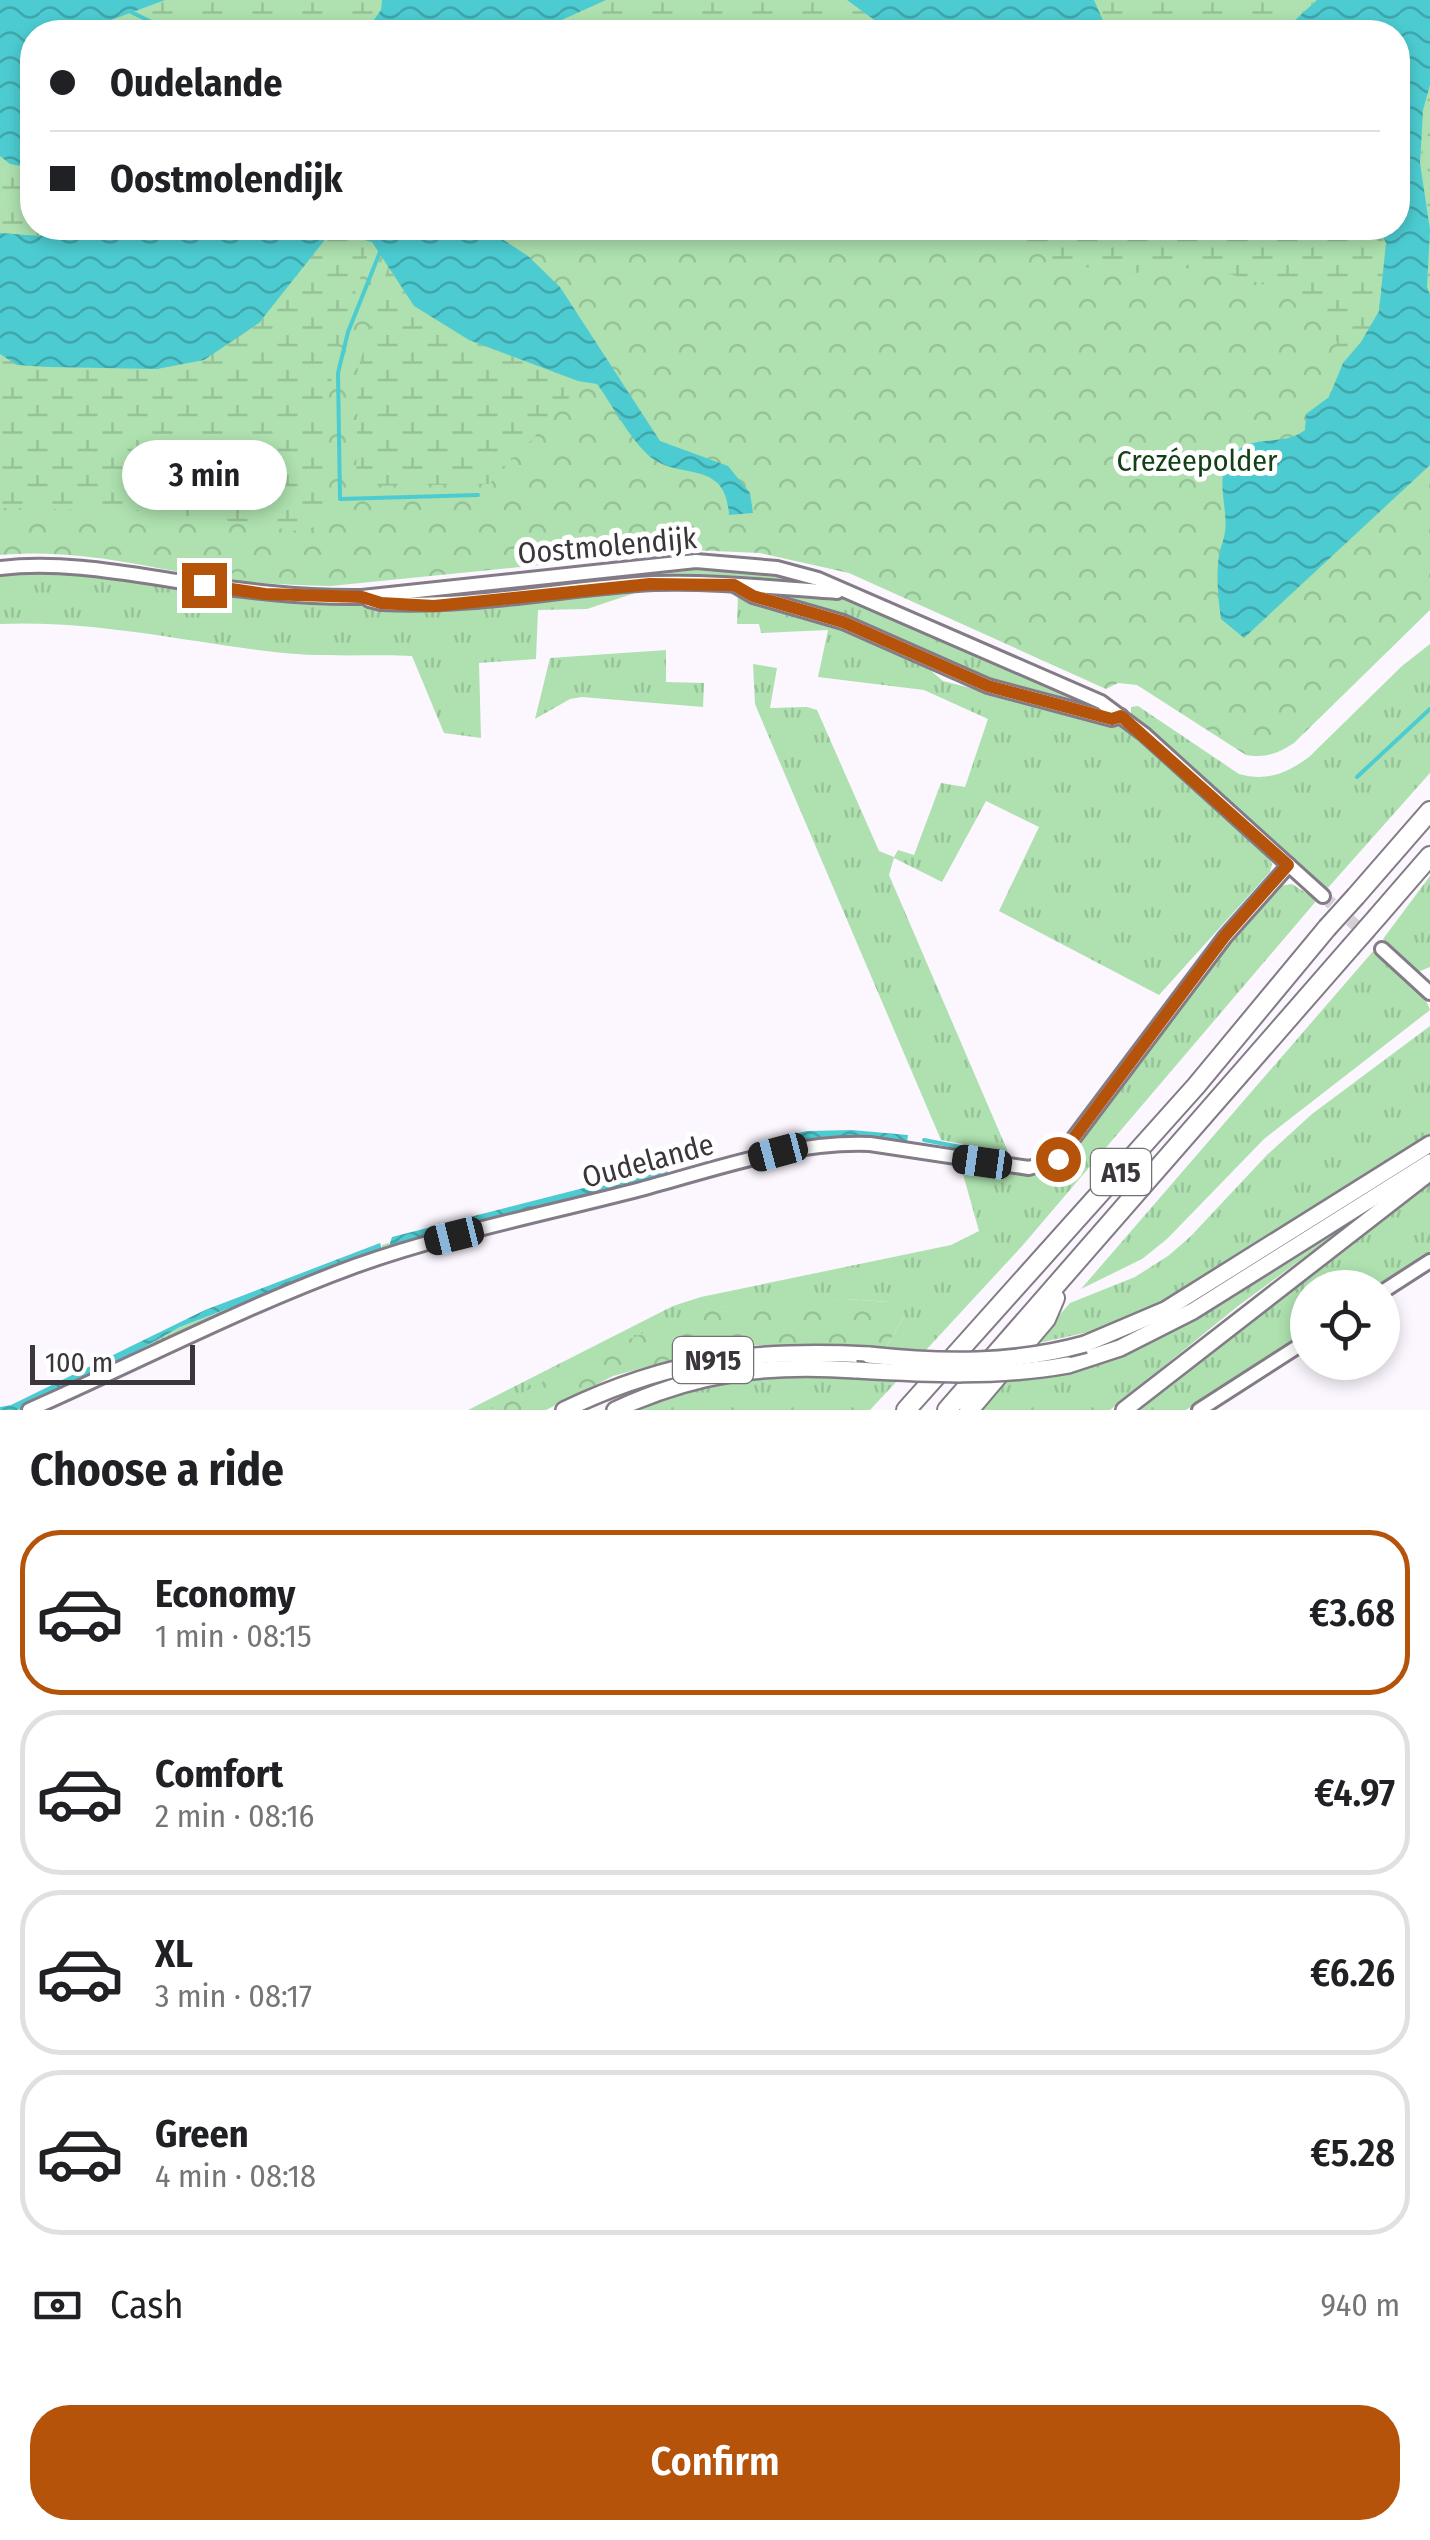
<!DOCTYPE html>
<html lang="en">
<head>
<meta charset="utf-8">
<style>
	:root { --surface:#fff; --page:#f2f2f2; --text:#202124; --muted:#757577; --line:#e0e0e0; --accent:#b45309 }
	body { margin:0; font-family:"Fira Sans Condensed",sans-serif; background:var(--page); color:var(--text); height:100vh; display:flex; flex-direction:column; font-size:38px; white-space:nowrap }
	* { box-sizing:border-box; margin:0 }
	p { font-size:32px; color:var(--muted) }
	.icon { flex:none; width:55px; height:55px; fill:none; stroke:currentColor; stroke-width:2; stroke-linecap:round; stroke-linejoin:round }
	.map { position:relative; height:1410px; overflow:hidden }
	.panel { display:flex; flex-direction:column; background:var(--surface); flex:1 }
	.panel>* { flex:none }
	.top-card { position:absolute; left:20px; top:20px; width:1390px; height:220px; border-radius:40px; box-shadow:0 5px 15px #0003; display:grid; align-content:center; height:220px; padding:0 30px; background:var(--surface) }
	.controls { position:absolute; left:1290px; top:1270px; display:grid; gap:20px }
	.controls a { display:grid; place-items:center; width:110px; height:110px; border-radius:50%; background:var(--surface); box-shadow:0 5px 15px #0003; font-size:50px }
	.scale { position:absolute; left:30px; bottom:25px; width:165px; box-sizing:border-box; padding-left:10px; border:5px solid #3a363b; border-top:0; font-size:28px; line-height:35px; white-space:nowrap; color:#3a363b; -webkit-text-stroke:8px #fff; paint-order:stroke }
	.end { position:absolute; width:45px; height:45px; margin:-22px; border:12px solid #b45309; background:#fff; box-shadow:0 0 0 5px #fff }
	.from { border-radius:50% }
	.bubble { position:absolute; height:70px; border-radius:35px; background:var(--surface); box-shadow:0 5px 15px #0003; font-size:32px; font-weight:600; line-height:70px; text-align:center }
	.car { position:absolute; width:30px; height:60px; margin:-30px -15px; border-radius:12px; box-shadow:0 0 8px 2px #0007; background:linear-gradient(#222 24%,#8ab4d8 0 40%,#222 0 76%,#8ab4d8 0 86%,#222 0) }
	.top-card b { display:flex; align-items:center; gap:35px; height:95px; font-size:38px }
	.top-card b+b { border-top:2px solid var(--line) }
	.top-card i { width:25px; height:25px; background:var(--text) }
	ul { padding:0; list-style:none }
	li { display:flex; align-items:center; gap:30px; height:165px; margin:0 20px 15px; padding:0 10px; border:5px solid var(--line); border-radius:40px }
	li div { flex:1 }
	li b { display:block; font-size:38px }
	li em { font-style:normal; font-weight:600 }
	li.selected { border-color:var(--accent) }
	li>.icon { width:90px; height:90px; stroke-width:1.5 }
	h2 { padding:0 30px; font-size:45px; line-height:120px }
	.pay { display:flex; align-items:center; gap:25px; height:110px; padding:0 30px; font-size:38px }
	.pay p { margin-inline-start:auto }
	.cta { display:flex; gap:20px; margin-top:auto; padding:20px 30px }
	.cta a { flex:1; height:115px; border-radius:40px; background:var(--accent); color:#fff; font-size:40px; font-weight:600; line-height:115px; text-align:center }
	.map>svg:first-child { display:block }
	.grass { fill:url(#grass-tufts) }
	.forest { fill:url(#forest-crowns); fill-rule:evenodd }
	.wetland { fill:url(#wetland-marsh) }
	.water { fill:url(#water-waves) }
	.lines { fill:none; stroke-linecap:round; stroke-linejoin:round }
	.stream { stroke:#4cccd1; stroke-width:4 }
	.minor-tunnel { stroke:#d5d0d7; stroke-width:12; stroke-dasharray:12 6; stroke-linecap:butt }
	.minor-casing { stroke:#837b86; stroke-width:18 }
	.major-casing { stroke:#837b86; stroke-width:20 }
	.highway-casing { stroke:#837b86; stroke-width:22 }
	.minor { stroke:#fff; stroke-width:12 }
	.major { stroke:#fff; stroke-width:15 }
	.highway { stroke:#fff; stroke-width:18 }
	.major-bridge-casing { stroke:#837b86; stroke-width:20; stroke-linecap:butt }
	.highway-bridge-casing { stroke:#837b86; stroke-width:22; stroke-linecap:butt }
	.major-bridge { stroke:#fff; stroke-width:15 }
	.highway-bridge { stroke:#fff; stroke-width:18 }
	.route { stroke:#b45309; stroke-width:12 }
	.labels { text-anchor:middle; stroke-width:10; stroke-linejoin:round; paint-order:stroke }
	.shield { fill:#fff; stroke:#757276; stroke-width:2.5 }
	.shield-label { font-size:28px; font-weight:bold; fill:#3a363b }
	.park-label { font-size:30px; fill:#124017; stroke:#fff }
	.street-label { font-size:30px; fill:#3a363b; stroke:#fff }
</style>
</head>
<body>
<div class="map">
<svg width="1430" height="1410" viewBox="0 0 1430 1410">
	<defs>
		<pattern id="grass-tufts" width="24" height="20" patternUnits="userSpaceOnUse" patternTransform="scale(2.5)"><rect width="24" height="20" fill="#aee1af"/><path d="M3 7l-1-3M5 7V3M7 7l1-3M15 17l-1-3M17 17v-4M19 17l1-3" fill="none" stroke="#96c297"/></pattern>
		<pattern id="forest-crowns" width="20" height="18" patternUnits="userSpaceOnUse" patternTransform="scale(2.5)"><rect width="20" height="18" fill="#aee1af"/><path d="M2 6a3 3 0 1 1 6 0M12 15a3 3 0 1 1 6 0" fill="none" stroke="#96c297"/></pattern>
		<pattern id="wetland-marsh" width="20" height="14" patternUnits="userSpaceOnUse" patternTransform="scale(2.5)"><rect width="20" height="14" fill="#aee1af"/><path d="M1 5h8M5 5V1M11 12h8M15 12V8" fill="none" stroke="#96c297"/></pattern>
		<pattern id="water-waves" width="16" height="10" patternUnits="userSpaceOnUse" patternTransform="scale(2.5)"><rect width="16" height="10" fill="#4cccd1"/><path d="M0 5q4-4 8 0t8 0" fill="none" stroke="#40a6ab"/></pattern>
	</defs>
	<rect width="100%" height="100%" fill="#fcf6fe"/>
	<g class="grass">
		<path d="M696 565 748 568 820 583C677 580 536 603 393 599Z"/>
		<path d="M65 570 291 601 458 609 653 587 587 609 538 610 536 659 479 663 481 738 444 733 412 656C364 654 315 658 266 651 177 640 91 620 0 624V571Z"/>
		<path d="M752 589 848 595 1104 710 989 681Z"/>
		<path d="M738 594 834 622 917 659 943 681 1124 727 1268 856 1272 864 1270 872 1159 995 999 911 1039 827 986 801 942 882 894 858 889 875 1008 1152 941 1140 760 716 755 704 753 664 777 668 770 708 807 707 817 710 879 851 894 857 898 850 914 855 941 783 965 787 988 719 924 690 818 677 828 630 761 633 759 624H737Z"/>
		<path d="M1430 644V773L1326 890 1131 719V707L1138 706 1239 774C1267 782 1287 773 1309 757L1402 666Z"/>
		<path d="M666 650V682L704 683 703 707 582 697 570 699 535 719 550 658Z"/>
		<path d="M1430 876V967L1418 972 1383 939Z"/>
		<path d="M1292 884 1317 900 1023 1245 926 1350 886 1348 904 1316 888 1302 847 1299 727 1306 644 1333 490 1410H468L673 1306 701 1297 951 1245 979 1231 961 1167 1049 1174 1072 1149 1177 1006 1260 904 1279 886Z"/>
		<path d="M1375 949C1393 966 1423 986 1430 1010L1264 1139 1167 1239 1142 1259 1081 1289Z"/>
		<path d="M1430 1026V1139L1155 1310 1112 1327 1034 1344 1070 1303 1135 1277 1168 1256 1190 1237 1267 1155 1312 1114Z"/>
		<path d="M1430 1178V1254L1378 1287 1308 1288 1307 1332 1186 1410H1132Z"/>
		<path d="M1397 1189 1238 1306 1110 1410H981L1004 1380 1080 1368Z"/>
		<path d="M389 1243 393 1250 25 1410H17L118 1362 180 1327 382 1249V1245Z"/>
		<path d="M819 1375 897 1381 870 1410H632L688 1389 736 1379Z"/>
	</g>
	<g class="forest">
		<path d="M0 0H1430V610L1294 743C1277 754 1266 758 1246 755L1137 685 1118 683 1106 689 849 573 760 553 690 550 331 586C292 585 253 584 215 578 140 566 77 548 0 555ZM32 32H1398V228H32Z"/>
		<path d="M847 1299 888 1302 900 1307 904 1316 886 1348 753 1345 693 1354 613 1376 546 1410H490C565 1371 640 1326 723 1307 762 1297 806 1300 847 1299Z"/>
	</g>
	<g class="wetland">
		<path d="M165 0H382L381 10 365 32H79Z"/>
		<path d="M606 0H847L891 32H535Z"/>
		<path d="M1094 0H1317L1282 32H1108Z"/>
		<path d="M1430 85V295L1427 287 1430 230 1420 163 1423 110Z"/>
		<path d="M0 156 10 164 32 168V228H103L40 236 0 233Z"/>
		<path d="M978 228H1378C1388 245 1385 256 1383 275 1378 315 1370 333 1343 363L1336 340 1328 330 1278 289 1230 274 1176 267 1122 275 1053 260 1016 241Z"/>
		<path d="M331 232 372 241 337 351 328 398 321 534 150 511 0 508V354L17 364 157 369 259 323Z"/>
		<path d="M388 267 414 306 469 340 578 381 564 406 489 484 356 486 358 369Z"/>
	</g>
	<g class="water">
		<path d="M0 0H165L79 32H32V168L10 164 0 156Z"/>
		<path d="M382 0H606L535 32H365L381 10Z"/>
		<path d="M847 0H1094L1108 32H891Z"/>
		<path d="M1317 0H1430V85L1423 110 1420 163 1430 230 1427 287 1430 295V465L1244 638 1221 619C1218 598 1216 577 1219 555 1220 548 1224 540 1225 532 1229 505 1210 470 1238 450 1258 435 1285 446 1305 430L1306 414 1329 397 1343 363 1361 342 1379 311 1386 243 1378 228H1398V32H1282Z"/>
		<path d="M103 228H485L528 256 560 287 660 441 728 466 750 493 753 513 729 515C726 457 678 482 648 455 628 436 613 406 597 384L578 381 469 340 414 306 372 242 331 232 259 323 204 360 157 369 47 367 17 365 0 354V233L40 236Z"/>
		<path d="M852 1130 908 1135 907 1142C854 1133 807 1136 755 1149L754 1143 807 1131Z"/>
		<path d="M666 1167 668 1174 389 1246 392 1237Z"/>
		<path d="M380 1243 382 1249 180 1327 118 1362 17 1410H0V1407L11 1405 205 1310Z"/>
	</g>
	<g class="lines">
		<g class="stream">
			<path d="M131 12 172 32"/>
			<path d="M127 31 130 32"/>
			<path d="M380 252 348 332 338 373 340 499 478 495"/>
			<path d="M1357 777 1430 709"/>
			<path d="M924 1140 976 1150"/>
		</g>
		<path class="minor-tunnel" d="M1323 896 1382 949"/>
		<defs>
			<g id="minor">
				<path d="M0 568C59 561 119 572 177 581 239 590 299 598 362 597L696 561 777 568 818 579 1101 702 1144 734 1323 896"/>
				<path d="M736 586 753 596 843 622 988 686 1112 719 1121 716"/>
				<path d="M369 600 381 603C476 608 561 588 654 583 715 581 776 588 837 592"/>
				<path d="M1382 949 1430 993"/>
				<path d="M1382 1292 1430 1261"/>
				<path d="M29 1410C138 1362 243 1307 355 1266 448 1233 545 1214 641 1189 716 1169 792 1141 870 1144L1029 1168 1058 1159 1225 937 1289 865"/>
				<path d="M1199 1410 1308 1340"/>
			</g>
			<g id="major">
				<path d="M1085 1344 1165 1310 1430 1144"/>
				<path d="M1068 1365 1120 1348 1193 1311 1430 1162"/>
				<path d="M564 1410C670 1359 753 1349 869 1355"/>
				<path d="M615 1410C697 1372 766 1364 856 1370"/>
				<path d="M1124 1410 1429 1173"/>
			</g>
			<g id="highway">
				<path d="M1356 896 1430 811"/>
				<path d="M1378 916 1430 856"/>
				<path d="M906 1410 1196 1086 1327 928"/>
				<path d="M947 1410 1350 948"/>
				<path d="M969 1410 1046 1319 1055 1298"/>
			</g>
		</defs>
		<use href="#minor" class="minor-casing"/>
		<use href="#major" class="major-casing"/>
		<use href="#highway" class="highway-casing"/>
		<use href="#minor" class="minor"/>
		<use href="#major" class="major"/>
		<use href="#highway" class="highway"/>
		<defs>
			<g id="major-bridge">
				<path d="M869 1355C943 1363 1012 1364 1085 1344"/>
				<path d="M856 1370C927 1374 997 1378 1068 1365"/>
			</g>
			<g id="highway-bridge">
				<path d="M1327 928 1356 896"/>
				<path d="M1350 948 1378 916"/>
			</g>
		</defs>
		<use href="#major-bridge" class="major-bridge-casing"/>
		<use href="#highway-bridge" class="highway-bridge-casing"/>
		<use href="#major-bridge" class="major-bridge"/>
		<use href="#highway-bridge" class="highway-bridge"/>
	</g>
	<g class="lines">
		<path class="route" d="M204 585 265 594 362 597 381 603 434 606 650 584 734 585 753 596 843 622 988 686 1112 719 1121 716 1288 865 1225 936 1058 1159"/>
	</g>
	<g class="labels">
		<g class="shield">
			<rect x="1091" y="1149" width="60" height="46" rx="8"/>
			<rect x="673" y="1337" width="80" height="46" rx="8"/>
		</g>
		<g class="shield-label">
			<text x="1121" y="1182">A15</text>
			<text x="713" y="1370">N915</text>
		</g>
		<g class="park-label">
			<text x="1197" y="471">Crezéepolder</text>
		</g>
		<g class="street-label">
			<text transform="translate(607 546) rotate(-5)" y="10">Oostmolendijk</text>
			<text transform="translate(648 1161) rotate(-15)" y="10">Oudelande</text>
		</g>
	</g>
</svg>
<div class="controls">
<a><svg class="icon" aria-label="locate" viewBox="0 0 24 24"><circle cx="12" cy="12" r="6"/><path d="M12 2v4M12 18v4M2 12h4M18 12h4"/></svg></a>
</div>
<div class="scale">100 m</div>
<i class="end from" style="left:1058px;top:1159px"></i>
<i class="end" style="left:204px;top:585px"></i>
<div class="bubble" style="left:122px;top:440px;width:165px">3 min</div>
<i class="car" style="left:778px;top:1152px;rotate:255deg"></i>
<i class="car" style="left:982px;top:1162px;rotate:278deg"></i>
<i class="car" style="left:454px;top:1236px;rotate:256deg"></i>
<div class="top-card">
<b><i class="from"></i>Oudelande</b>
<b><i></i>Oostmolendijk</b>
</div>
</div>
<section class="panel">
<h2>Choose a ride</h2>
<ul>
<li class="selected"><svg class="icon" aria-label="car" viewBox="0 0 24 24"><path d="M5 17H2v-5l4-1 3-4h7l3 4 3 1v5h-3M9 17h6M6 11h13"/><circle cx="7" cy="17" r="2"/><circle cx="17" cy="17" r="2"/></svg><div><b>Economy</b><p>1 min · 08:15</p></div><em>€3.68</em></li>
<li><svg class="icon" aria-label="car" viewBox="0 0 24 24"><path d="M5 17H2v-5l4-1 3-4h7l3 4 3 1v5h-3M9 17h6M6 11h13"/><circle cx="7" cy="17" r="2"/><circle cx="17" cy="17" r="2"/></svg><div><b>Comfort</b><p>2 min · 08:16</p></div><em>€4.97</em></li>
<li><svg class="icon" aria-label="car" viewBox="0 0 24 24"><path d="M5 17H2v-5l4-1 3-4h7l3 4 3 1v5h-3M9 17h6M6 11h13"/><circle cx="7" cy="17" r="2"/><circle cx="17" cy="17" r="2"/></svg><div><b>XL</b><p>3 min · 08:17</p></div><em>€6.26</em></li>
<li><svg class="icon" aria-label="car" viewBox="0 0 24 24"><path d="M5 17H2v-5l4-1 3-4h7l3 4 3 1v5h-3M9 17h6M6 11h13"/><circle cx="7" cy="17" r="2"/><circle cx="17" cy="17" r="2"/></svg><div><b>Green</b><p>4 min · 08:18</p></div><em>€5.28</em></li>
</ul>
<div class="pay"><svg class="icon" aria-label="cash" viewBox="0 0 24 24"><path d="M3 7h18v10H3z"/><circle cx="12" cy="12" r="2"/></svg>Cash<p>940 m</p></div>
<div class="cta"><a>Confirm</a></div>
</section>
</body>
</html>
